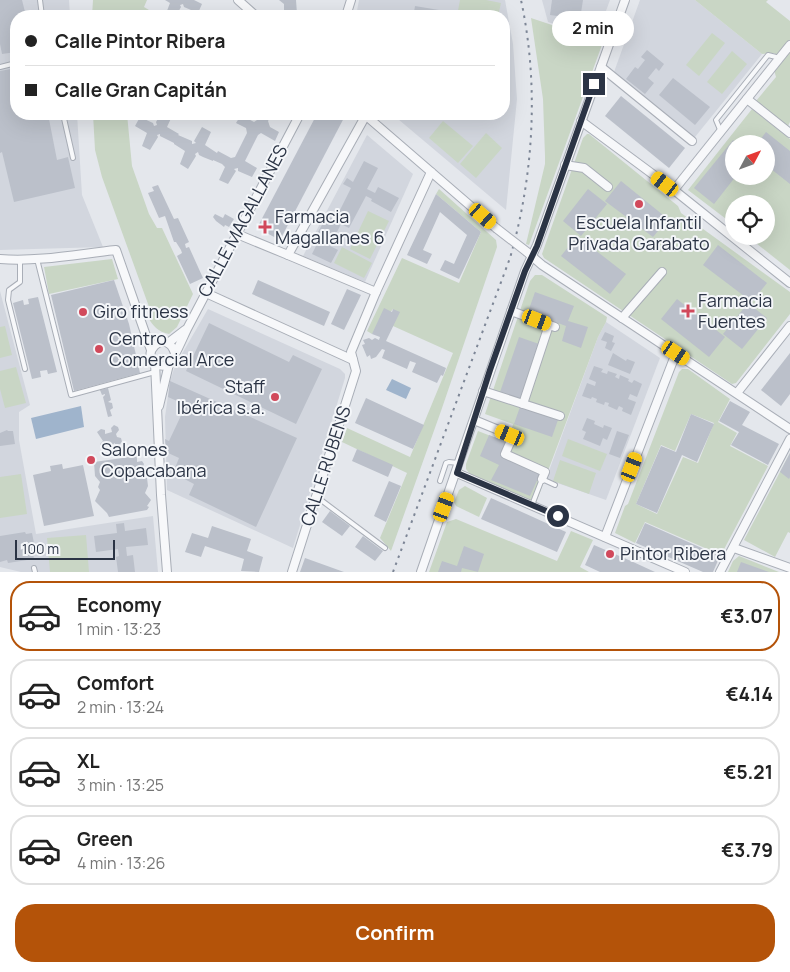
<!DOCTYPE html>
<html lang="en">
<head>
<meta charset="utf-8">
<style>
	:root { --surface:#fff; --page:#f2f2f2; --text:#222; --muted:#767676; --line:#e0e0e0; --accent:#b45309 }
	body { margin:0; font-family:Manrope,sans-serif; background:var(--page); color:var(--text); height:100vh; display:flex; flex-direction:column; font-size:19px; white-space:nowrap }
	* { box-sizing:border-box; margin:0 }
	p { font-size:16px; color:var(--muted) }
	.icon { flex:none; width:28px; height:28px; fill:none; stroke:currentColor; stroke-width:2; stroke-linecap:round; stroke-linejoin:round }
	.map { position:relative; height:572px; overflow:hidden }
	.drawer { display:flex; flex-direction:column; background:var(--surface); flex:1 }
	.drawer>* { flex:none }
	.top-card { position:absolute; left:10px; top:10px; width:500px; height:110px; border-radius:20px; box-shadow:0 5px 20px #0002; display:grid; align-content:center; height:110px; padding:0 15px; background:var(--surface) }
	.needle { width:32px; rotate:49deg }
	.tools { position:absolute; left:725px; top:135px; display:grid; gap:10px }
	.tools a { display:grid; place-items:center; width:50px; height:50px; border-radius:50%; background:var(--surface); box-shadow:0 5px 20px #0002; font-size:25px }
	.scale { position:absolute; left:15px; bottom:12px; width:100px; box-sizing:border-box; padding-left:5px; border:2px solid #2b3445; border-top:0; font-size:14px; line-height:18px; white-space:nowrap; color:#2b3445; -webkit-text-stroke:4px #f4f6f9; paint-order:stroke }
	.end { position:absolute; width:22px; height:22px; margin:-11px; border:6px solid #2b3445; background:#fff; box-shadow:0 0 0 2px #fff }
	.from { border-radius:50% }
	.bubble { position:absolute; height:35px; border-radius:18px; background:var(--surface); box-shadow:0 5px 20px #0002; font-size:16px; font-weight:700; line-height:35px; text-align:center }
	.car { position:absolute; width:15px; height:30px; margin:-15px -8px; border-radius:6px; box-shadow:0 0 4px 1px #0007; background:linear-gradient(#f5c518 24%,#345 0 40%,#f5c518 0 76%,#345 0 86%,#f5c518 0) }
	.top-card b { display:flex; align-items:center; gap:18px; height:48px; font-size:19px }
	.top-card b+b { border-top:1px solid var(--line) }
	.top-card i { width:12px; height:12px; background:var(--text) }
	ul { padding:9px 0 0; list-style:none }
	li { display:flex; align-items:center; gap:15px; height:70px; margin:0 10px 8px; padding:0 5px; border:2px solid var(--line); border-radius:20px }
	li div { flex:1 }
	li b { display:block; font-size:19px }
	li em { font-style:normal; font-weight:700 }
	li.on { border-color:var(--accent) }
	li>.icon { width:45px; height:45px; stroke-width:1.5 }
	.button { display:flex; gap:10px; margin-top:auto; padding:10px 15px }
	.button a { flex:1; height:58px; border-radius:20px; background:var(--accent); color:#fff; font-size:20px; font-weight:700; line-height:58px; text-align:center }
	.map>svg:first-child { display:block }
	.built { fill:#d2d6de }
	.green { fill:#c9d6c5; fill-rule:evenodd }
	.water { fill:#9fb4cc }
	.building { fill:#bbc0ca }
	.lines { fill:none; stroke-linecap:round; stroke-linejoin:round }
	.lane-casing { stroke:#a9aeb7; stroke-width:6 }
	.street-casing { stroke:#a9aeb7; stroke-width:10 }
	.lane { stroke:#f7f8fa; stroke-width:4 }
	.street { stroke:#f7f8fa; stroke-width:8 }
	.rail { stroke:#7d8696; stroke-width:2; stroke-dasharray:2.5 5; stroke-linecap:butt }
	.street-bridge-casing { stroke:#a9aeb7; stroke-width:10; stroke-linecap:butt }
	.street-bridge { stroke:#f7f8fa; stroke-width:8 }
	.route { stroke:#2b3445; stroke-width:6 }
	.poi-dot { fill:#d1495b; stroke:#f4f6f9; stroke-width:2 }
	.labels { text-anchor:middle; stroke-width:4; stroke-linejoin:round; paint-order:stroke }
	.poi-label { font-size:18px; fill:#2b3445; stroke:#f4f6f9; text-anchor:start }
	.street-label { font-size:18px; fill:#2b3445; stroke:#f4f6f9 }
</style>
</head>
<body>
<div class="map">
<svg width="790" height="572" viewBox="0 0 790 572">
	<rect width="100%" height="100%" fill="#e4e7ec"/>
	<g class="built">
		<path d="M0 0H69L70 16H16V114H77L82 195 103 247 0 250Z"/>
		<path d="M359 0H505L513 44 517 99 506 210 392 114H504V16H356Z"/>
		<path d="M542 0H610L596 38 548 22Z"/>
		<path d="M640 0H695L762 54 695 137 614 72Z"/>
		<path d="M367 135 413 174 365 282 303 256Z"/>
		<path d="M0 291 30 405 19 412V440L36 534 153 516 158 572H21L0 567Z"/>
		<path d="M208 309 340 369 345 374V378L293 548 167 490 165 417 170 381 175 366Z"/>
		<path d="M606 322 660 358 606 500 546 479 598 337Z"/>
	</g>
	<g class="green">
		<path d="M93 0H147L144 7 149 10 146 16H92Z"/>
		<path d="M460 0H486L501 3 498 16H457Z"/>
		<path d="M695 0H768L766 2 790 21V122L788 126 756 101 776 77 773 66 779 58 774 53 762 54Z"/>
		<path d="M531 18 603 42 529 245 526 244 545 164V156L543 99Z"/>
		<path d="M712 33 725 43 699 76 686 65Z"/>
		<path d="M732 51 747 64 722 94 707 82Z"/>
		<path d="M752 109 790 139V270L747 236H766V204H734V225L688 190ZM734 144H766V176H734Z"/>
		<path d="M93 114H127L132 166 149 214 157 228H162L193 294 177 327 169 334C158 332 153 326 147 316L152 315 102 177 95 150Z"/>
		<path d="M443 121 473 146 458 163 429 138Z"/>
		<path d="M486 133 502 148 476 178 460 164Z"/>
		<path d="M587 134H589L678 206 681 213 790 292V314L736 383 732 384 544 258 542 254 583 138Z"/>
		<path d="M439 189 496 240 497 247 441 411 391 551 380 538 407 473 342 442 347 428 410 457 453 353 393 326V309L372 334 367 331 402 258 459 283 481 232 436 194Z"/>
		<path d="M368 211 389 221 370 259 350 249Z"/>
		<path d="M342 247 372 263 364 278 334 263Z"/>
		<path d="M112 259 118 279 49 294 44 267Z"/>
		<path d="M535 275H542L607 317 606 322 598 337 536 503 470 474 466 469V464L478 431 509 443 513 424 485 414 530 281Z"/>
		<path d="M5 326 12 355 0 358V327Z"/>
		<path d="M16 367 26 403 5 408 0 389V371Z"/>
		<path d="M682 369H688L730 399 718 422 737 433 730 446 768 466 721 555 645 522 635 543 615 533 625 506 628 504 679 372ZM691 414 714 423 698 463 683 457 657 514 636 504 661 445 675 451Z"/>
		<path d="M568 439 607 454 600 471 562 456Z"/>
		<path d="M790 453V533L788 532 775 557 744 540Z"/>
		<path d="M560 460 596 473 589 494 553 481Z"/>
		<path d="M21 474 27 514 0 518V477Z"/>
		<path d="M465 486 487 498 479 517 456 506 454 502 459 490Z"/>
		<path d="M456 519 557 561 571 531 593 540 580 567 589 572H429L447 522Z"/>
		<path d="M86 535 89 572H50L47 538Z"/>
		<path d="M739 556 779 572H728L733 561Z"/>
	</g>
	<g class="water">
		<path d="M392 379 411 388 406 399 386 390Z"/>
		<path d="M81 406 84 427 36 439 31 418Z"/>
	</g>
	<g class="building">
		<path d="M0 0H22L26 16H16V52L2 54 0 44Z"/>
		<path d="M165 0H194L202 4 198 13 184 7 183 4 180 5 181 7 176 16H165L170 3Z"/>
		<path d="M279 0H296L297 14 296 16H279L284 12V4Z"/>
		<path d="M552 0H583L580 19 550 15Z"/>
		<path d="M415 6 451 12 450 16H409L410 12H414Z"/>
		<path d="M370 11 395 15V16H369Z"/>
		<path d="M647 50 664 64 659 71 656 68 648 78 654 83 645 94 626 79 635 67 638 69 645 60 641 57Z"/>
		<path d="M16 68V114H48L57 160 68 157 75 188 14 202 2 152 0 153V71Z"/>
		<path d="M673 78 710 107 695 125 659 95Z"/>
		<path d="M621 96 685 148 669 168 605 116Z"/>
		<path d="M161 114H173L167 127 179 134 178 135 192 141V144L196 143 194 141 202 127 211 132 205 145 217 153 218 151 231 158 235 157 247 133 246 128 236 123 241 115 254 122 257 120 261 114H272L268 121 270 127 279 132 275 141 261 133 258 135 245 161 257 168 252 177 238 171V168L234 169 236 171 228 184 219 180 225 167 222 164 213 160V161L203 157 199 155 198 152 195 154 196 156 188 169 180 164 185 151 174 144V143L160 136V134L157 135 158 137 150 150 142 146 147 133 135 126 140 117 153 123 154 126 157 125 156 122Z"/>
		<path d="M317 114H346L280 240 257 228Z"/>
		<path d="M766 132 790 151V184L766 165V144H757Z"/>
		<path d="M733 140 738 144H734V176H736L714 204 694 188Z"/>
		<path d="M364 161 378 168 367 189 375 193 378 187 399 198 391 212 371 201 372 199 366 196 349 228 341 224 330 246 338 250 331 263 312 254 322 234 318 232 327 216 335 220 351 188 343 184 347 178 353 182Z"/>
		<path d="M621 181 668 219 653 237 605 201Z"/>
		<path d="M158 185 174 219 178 218 189 242 185 244 186 248 189 247 203 278 190 284 177 256 182 253 181 250 176 242H174L165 216 159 218 148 193 154 191 152 187Z"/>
		<path d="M588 189 607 204 581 236 563 221Z"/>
		<path d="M436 194 481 232 459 279 440 270 445 260 454 264 467 235 440 212 423 250 432 254 427 264 407 255Z"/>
		<path d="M215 214 223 218 225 214 234 219 229 227 225 225 224 227 216 221 213 217Z"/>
		<path d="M577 236 626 274 610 294 561 256Z"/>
		<path d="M718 245 767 283 752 302 703 265Z"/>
		<path d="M114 280 129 324 140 373 74 391 51 295Z"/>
		<path d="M258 280 330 312 324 326 252 294Z"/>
		<path d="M347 289 361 295 344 330 331 324Z"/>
		<path d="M535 292 574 306 568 321 588 327 581 348 562 341 566 326 528 312Z"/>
		<path d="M38 297 57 372 48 374 47 370 40 371 41 377 32 379 13 303 23 300 24 305 29 304 28 299Z"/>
		<path d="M677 299 725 337 709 357 661 319Z"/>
		<path d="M748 303 767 318 742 349 723 334Z"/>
		<path d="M384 308 392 312 393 309 400 312 386 341 446 368 443 376 441 375 437 383 412 372 416 363 410 361 407 369 382 358 385 350 382 349 376 357 371 359 370 355 367 357 362 345 365 344 363 340 369 338 372 340 375 338 379 340 380 337 372 334Z"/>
		<path d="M209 323 289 362 293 355 322 369 296 424 186 371Z"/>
		<path d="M605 332 614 336 612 342 615 343 611 351 605 348 607 342 601 340Z"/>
		<path d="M519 337 539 344 519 402 499 395Z"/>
		<path d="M613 353 626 361 627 359 635 362 630 374 608 365Z"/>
		<path d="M790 353V394L781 406 761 390Z"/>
		<path d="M594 366 603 369 601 372 607 374 608 371 617 374 615 377 619 379 620 375 629 379 628 381 632 383 634 380 642 384 637 397 630 394 628 399 636 402 631 415 622 411 623 408 619 406 617 410 608 406 609 403 605 402 604 405 596 402 597 399 592 397 591 399 582 396 587 383 595 386 596 382 589 379Z"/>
		<path d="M170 381 297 438 256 527 189 495 194 484 173 473 179 458 166 452 165 439 169 441 186 405 168 397Z"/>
		<path d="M108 388 111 400 108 402 112 403 113 408 110 410 112 416 108 417 103 397 105 395V394L102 395 100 390Z"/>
		<path d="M366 398 424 425 413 449 355 423Z"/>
		<path d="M730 401 750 412 742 425 779 444 768 465 731 445 739 432 719 421Z"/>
		<path d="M521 404 559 417 552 437 514 424Z"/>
		<path d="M691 414 714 424 697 462 682 455 657 513 636 504 661 446 676 452Z"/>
		<path d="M587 418 595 421 594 424 603 428 604 425 612 428 607 440 603 438 600 446 583 439 586 432 582 430Z"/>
		<path d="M114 425 118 427 119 430 116 434 117 437 121 438 122 442 119 445 115 444V443L112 445 109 444 105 449 102 448 100 444 103 441 97 432 101 429 105 430V434L112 432 111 428Z"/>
		<path d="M7 430 8 431H13L15 444 0 446V433Z"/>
		<path d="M617 431 629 435 620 458 609 454Z"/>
		<path d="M489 435 509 443 502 457 540 474 530 496 491 480 499 465 480 456Z"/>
		<path d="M357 449 393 465 388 477 352 461Z"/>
		<path d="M790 453V477L789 479 780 472Z"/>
		<path d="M137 456V462L142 461 144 464 141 472 147 478 148 486 145 493 151 500 147 506 149 507 147 510 109 517 107 513 95 501 100 490 98 487 100 482 95 476 94 462Z"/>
		<path d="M62 464 63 469 83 465 94 516 44 526 33 475 51 471 50 466Z"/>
		<path d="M389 481 401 486 386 522 374 516Z"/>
		<path d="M491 498 566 532 557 552 481 519Z"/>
		<path d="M330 511 350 526 342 536 322 522Z"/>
		<path d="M124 523 125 531 146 528 148 545 126 547 127 556 133 555 135 572H118L116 557 119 556 118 549 96 552 94 536 117 533 116 524Z"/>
		<path d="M645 523 720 556 713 572H703L636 543Z"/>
		<path d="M212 526 251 539 247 551 263 557 259 572 241 571 244 559 205 546 201 557 185 552 192 533 208 538Z"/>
		<path d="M25 532 26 534 32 533 36 553H33L34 559 8 563 7 560 0 562V536Z"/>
		<path d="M363 536 383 551 375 561 355 547Z"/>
		<path d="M594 545 631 561 655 572H600L585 565Z"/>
		<path d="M464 546 484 554 478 572 462 568 461 572H438L442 561 457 566Z"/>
		<path d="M305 558 344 572H300Z"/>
		<path d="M741 562 769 572H737Z"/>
	</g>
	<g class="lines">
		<defs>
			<g id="lane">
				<path d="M40 0 42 16"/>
				<path d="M0 67 16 63"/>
				<path d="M63 114 73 158"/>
				<path d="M721 132 716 120 768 55 780 58"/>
				<path d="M37 259 71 395 155 372"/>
				<path d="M20 260V282L9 290 8 300 25 369"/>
				<path d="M440 481 446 463 449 462 458 463"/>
				<path d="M317 497 385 548"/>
				<path d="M532 505 542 479 555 485"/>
				<path d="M34 568 35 572"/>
			</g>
			<g id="street">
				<path d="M238 0 256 16"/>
				<path d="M346 16 351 0"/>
				<path d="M601 67 692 141"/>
				<path d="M747 99 790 133"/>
				<path d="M364 114 496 228"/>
				<path d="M366 115 288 255 376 292"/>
				<path d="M581 121 674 190 790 283"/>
				<path d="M565 165 584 168 608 187"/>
				<path d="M674 190 790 45"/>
				<path d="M237 234 288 255"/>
				<path d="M528 253 542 265 790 429"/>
				<path d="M0 259C39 262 78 254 116 250L151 350"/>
				<path d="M206 293 353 360"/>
				<path d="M511 311 555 327"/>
				<path d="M622 318 662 272"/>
				<path d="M168 343 185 330"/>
				<path d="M175 353C165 325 137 357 158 365 162 366 166 366 169 364 173 361 184 335 187 329L300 114"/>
				<path d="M155 363 161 495 167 572"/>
				<path d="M483 391 560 416"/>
				<path d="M737 393 790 326"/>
				<path d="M523 404 549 325"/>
				<path d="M159 406 169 364"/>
				<path d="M474 420 513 436 505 454 545 472 542 479"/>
				<path d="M457 473 685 572"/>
				<path d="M605 537 676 353"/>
				<path d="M734 548 790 568"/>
				<path d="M292 572 356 371 351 352 376 292 431 172"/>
				<path d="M421 572 525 271 537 245 625 0"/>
				<path d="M720 572 790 439"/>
			</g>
		</defs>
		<use href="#lane" class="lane-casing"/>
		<use href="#street" class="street-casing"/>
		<use href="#lane" class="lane"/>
		<use href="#street" class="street"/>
		<path class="rail" d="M393 572 510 258C534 175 539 84 521 0"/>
		<defs>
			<path id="street-bridge" d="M496 228 527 252"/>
		</defs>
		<use href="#street-bridge" class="street-bridge-casing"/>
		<use href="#street-bridge" class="street-bridge"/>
	</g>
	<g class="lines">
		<path class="route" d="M558 516 457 473 490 370 525 271 537 246 594 84"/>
	</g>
	<g class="poi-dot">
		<circle cx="639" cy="204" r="5"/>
		<path d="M262.5 219.5h5v5h5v5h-5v5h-5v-5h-5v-5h5z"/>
		<path d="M685.5 303.5h5v5h5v5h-5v5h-5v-5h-5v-5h5z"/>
		<circle cx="83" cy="312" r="5"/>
		<circle cx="99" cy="349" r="5"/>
		<circle cx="275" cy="397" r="5"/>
		<circle cx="91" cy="460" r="5"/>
		<circle cx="610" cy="554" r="5"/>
	</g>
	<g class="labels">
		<g class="poi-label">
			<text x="275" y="223">Farmacia<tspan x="275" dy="21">Magallanes 6</tspan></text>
			<text x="639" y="229" text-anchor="middle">Escuela Infantil<tspan x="639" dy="21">Privada Garabato</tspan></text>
			<text x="698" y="307">Farmacia<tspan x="698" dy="21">Fuentes</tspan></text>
			<text x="93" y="318">Giro fitness</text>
			<text x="109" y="345">Centro<tspan x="109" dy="21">Comercial Arce</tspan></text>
			<text x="265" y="393" text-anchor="end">Staff<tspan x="265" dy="21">Ibérica s.a.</tspan></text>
			<text x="101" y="456">Salones<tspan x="101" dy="21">Copacabana</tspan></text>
			<text x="620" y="560">Pintor Ribera</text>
		</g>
		<g class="street-label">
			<text transform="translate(243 221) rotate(-62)" y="6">CALLE MAGALLANES</text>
			<text transform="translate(326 466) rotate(-72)" y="6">CALLE RUBENS</text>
		</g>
	</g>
</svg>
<div class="tools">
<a><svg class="needle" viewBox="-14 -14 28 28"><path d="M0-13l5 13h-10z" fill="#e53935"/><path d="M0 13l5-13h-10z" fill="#767676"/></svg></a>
<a><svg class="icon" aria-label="locate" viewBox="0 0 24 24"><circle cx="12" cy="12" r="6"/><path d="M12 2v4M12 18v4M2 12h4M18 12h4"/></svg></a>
</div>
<div class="scale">100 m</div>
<i class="end from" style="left:558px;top:516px"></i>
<i class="end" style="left:594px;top:84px"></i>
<div class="bubble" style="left:552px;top:11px;width:82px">2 min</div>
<i class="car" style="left:665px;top:184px;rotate:307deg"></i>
<i class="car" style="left:483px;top:216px;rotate:131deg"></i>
<i class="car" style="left:537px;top:320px;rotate:111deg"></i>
<i class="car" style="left:676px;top:353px;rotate:124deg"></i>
<i class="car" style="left:510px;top:435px;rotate:292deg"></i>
<i class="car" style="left:632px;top:467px;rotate:21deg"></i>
<i class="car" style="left:444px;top:507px;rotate:20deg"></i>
<div class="top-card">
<b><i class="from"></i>Calle Pintor Ribera</b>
<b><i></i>Calle Gran Capitán</b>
</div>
</div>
<section class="drawer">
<ul>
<li class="on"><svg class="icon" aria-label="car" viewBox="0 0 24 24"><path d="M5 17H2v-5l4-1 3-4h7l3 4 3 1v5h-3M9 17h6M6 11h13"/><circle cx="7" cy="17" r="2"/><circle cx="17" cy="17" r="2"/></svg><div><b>Economy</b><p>1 min · 13:23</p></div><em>€3.07</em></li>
<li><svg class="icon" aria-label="car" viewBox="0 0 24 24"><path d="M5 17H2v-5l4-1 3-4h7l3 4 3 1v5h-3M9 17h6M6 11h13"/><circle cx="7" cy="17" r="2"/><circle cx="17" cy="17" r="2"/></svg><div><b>Comfort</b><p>2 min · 13:24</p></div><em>€4.14</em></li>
<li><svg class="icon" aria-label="car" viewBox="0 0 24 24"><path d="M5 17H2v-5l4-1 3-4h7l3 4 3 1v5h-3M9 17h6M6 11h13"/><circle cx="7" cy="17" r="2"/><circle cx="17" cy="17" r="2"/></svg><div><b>XL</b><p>3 min · 13:25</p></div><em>€5.21</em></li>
<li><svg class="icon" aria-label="car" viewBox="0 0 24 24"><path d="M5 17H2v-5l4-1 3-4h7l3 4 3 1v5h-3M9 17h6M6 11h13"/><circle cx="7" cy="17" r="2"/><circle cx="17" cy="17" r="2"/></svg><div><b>Green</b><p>4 min · 13:26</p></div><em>€3.79</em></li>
</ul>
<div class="button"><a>Confirm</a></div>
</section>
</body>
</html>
